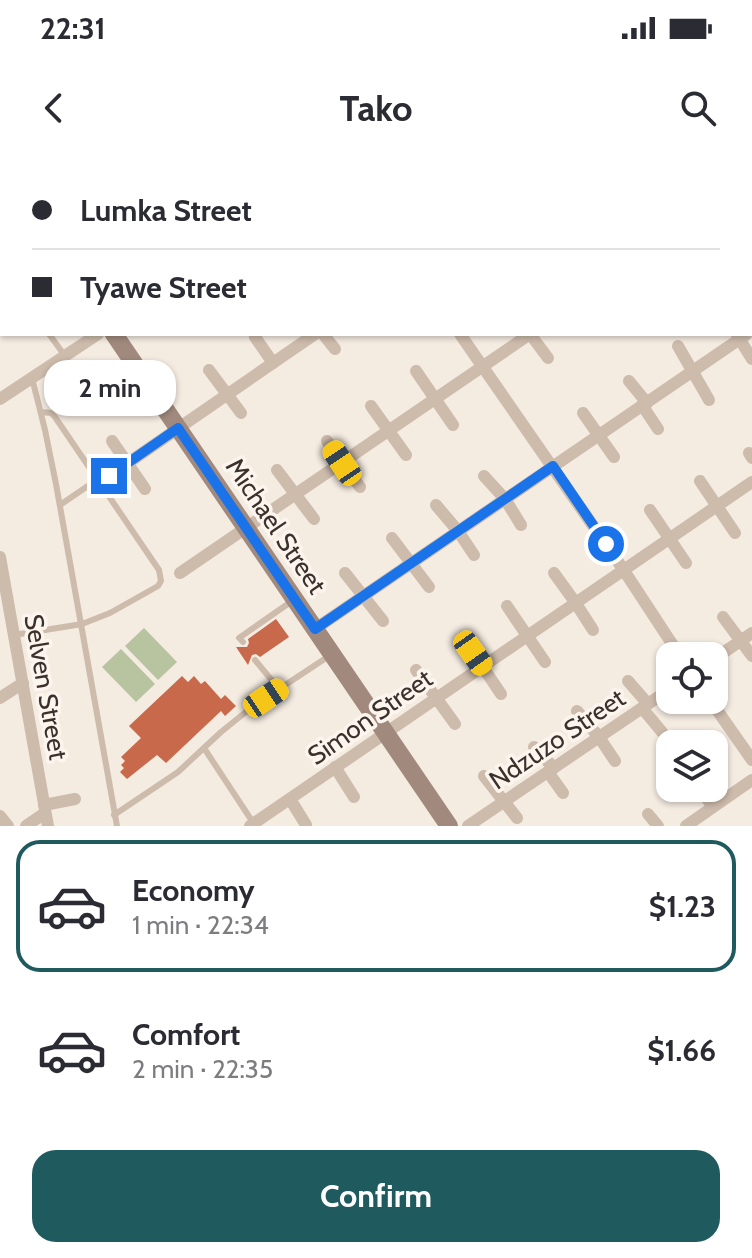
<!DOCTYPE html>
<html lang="en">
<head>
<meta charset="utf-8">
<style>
	:root { --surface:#fff; --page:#f2f2f3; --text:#2b2b33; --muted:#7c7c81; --line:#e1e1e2; --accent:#1f5a5e }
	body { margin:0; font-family:Cabin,sans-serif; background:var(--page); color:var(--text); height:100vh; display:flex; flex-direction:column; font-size:30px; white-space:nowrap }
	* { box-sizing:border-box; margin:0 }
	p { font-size:26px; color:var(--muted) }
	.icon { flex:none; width:44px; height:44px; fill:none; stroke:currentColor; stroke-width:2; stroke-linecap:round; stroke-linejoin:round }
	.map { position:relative; height:666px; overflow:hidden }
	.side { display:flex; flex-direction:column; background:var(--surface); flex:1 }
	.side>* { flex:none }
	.guide { position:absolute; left:0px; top:0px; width:752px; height:176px; box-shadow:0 2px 6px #0004; display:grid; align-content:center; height:176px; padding:0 32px; background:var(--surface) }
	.buttons { position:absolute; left:656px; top:482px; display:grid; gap:16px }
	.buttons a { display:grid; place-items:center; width:72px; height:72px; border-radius:16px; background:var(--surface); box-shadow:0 2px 6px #0004; font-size:40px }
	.end { position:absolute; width:36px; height:36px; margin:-18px; border:10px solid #1a73e8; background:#fff; box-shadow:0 0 0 4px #fff }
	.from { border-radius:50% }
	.bubble { position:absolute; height:56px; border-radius:24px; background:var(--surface); box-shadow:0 2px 6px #0004; font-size:26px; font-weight:700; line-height:56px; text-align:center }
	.car { position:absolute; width:24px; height:48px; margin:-24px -12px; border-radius:10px; box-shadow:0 0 6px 2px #0007; background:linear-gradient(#f5c518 24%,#345 0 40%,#f5c518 0 76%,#345 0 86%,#f5c518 0) }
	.guide b { display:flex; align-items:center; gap:28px; height:76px; font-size:30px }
	.guide b+b { border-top:2px solid var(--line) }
	.guide i { width:20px; height:20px; background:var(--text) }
	ul { padding:14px 0 0; list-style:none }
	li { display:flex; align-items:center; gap:24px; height:132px; margin:0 16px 12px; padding:0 16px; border:4px solid transparent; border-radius:24px }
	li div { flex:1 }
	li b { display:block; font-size:30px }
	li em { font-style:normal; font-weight:700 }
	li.current { border-color:var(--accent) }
	li>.icon { width:72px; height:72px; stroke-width:1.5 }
	.primary-button { display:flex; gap:16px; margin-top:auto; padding:16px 32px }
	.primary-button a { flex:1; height:92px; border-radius:24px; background:var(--accent); color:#fff; font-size:32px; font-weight:700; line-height:92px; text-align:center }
	.status { display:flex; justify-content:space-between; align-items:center; height:56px; padding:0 40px; background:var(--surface); direction:ltr }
	.status svg { height:22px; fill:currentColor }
	header { display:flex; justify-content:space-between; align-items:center; height:104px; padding:0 32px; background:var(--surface); font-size:36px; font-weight:700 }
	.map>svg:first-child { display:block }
	.green { fill:#b8c4a0 }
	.building { fill:#c8694b }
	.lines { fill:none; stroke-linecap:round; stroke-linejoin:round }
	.lane { stroke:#cdbbac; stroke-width:6 }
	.street { stroke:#cdbbac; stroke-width:12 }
	.secondary { stroke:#a18a7d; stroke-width:18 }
	.route { stroke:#1a73e8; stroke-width:10 }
	.labels { text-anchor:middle; stroke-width:7; stroke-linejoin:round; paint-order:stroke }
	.street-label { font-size:26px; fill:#3b302b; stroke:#fbf5ee }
</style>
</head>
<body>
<div class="status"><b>22:31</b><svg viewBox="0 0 49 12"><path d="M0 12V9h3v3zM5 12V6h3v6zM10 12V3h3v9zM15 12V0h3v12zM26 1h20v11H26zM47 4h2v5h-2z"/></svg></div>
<header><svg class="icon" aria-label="back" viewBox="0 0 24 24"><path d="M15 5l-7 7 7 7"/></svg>Tako<svg class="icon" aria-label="search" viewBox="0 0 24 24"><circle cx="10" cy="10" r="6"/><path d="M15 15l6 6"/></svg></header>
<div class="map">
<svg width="752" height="666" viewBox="0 0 752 666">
	<rect width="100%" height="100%" fill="#f4ebe1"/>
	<g class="green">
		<path d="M144 468 177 502 158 520 125 486Z"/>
		<path d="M121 489 155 524 136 542 102 507Z"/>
	</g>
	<g class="building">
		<path d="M276 459 289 477 260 497 256 494 252 495 248 505 236 487H247L249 483 248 479Z"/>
		<path d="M182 516 188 522 194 516 201 524 205 521 221 539 225 535 236 546 225 556 221 551 166 603 157 595 127 619 120 612 124 608 121 605 125 601 121 597 141 578 129 566Z"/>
	</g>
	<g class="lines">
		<g class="lane">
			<path d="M49 174 65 196"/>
			<path d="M32 218 45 270 56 324 117 666"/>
			<path d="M60 345 98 319"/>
			<path d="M14 475 82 464 110 453 158 426 161 421 159 410 55 257 51 253 41 252"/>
			<path d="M243 482 239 478 292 441"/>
			<path d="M255 500 279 529"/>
			<path d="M204 588 254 664"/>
			<path d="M114 655 178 612 221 572 252 547 329 496"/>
		</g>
		<g class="street">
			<path d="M79 0 80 2"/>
			<path d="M278 0 279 2"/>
			<path d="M548 0 549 2"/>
			<path d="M666 0 669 2"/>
			<path d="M153 1 154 0"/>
			<path d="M55 2 58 0"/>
			<path d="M350 2 352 0"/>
			<path d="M568 2 571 0"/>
			<path d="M726 2 727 0"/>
			<path d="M750 61 752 62"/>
			<path d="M323 174 335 189"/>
			<path d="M460 174 623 409 680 496"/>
			<path d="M737 175 752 199"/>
			<path d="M255 177 273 203"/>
			<path d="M678 186 709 240"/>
			<path d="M209 210 241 253"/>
			<path d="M416 211 453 265"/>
			<path d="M629 221 647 243"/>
			<path d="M0 239 98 174"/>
			<path d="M642 245 658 269"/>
			<path d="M371 246 406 295"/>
			<path d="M583 253 614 297"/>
			<path d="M112 281 145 329"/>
			<path d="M327 281 360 327"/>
			<path d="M749 293 752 298"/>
			<path d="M277 310 314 359"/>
			<path d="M109 316 315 174"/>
			<path d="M484 316 505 339 521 365"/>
			<path d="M700 321 735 373"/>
			<path d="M436 345 458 371 474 395"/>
			<path d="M650 350 686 403"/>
			<path d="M392 378 429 427"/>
			<path d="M0 397 48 666"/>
			<path d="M180 413 530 174 548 198"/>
			<path d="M345 413 383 461"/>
			<path d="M554 413 575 442 593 470"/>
			<path d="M507 446 545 502"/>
			<path d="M723 457 752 496"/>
			<path d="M315 469 747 174"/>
			<path d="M464 479 501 534"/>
			<path d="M714 499 752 473"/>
			<path d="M416 510 455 564"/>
			<path d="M628 521 648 544"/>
			<path d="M0 538 23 523"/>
			<path d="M710 540 752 600"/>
			<path d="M642 548 662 572"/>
			<path d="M577 551 599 577 615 601"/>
			<path d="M534 587 554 608"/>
			<path d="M335 607 354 637"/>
			<path d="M548 612 563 633"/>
			<path d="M484 616 517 658"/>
			<path d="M699 628 713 647"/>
			<path d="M290 639 306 665"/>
			<path d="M44 645 75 639"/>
			<path d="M648 654 658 666"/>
			<path d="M0 656 8 666"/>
			<path d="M26 666 45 653"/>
			<path d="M250 666 752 322"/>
			<path d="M468 666 670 529"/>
			<path d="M686 666 752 620"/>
		</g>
		<g class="secondary">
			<path d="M0 8 2 11"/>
			<path d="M114 174 449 666"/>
		</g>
	</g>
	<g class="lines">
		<path class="route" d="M109 316 178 268 315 469 553 306 606 384"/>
	</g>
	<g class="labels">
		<g class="street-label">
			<text transform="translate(276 366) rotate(56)" y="9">Michael Street</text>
			<text transform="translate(46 527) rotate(80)" y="9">Selven Street</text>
			<text transform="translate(370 557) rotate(-35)" y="9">Simon Street</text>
			<text transform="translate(557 579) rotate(-34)" y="9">Ndzuzo Street</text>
		</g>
	</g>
</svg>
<div class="buttons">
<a><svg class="icon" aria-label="locate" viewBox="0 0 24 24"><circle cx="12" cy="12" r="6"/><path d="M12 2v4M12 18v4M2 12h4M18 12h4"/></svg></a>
<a><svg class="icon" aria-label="layers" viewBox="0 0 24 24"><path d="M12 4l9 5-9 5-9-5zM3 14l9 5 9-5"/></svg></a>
</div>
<i class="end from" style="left:606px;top:384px"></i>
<i class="end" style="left:109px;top:316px"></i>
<div class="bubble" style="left:44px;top:200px;width:132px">2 min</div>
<i class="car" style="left:342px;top:303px;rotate:326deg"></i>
<i class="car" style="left:473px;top:493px;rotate:145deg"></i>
<i class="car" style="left:266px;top:538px;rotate:56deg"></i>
<div class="guide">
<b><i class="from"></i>Lumka Street</b>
<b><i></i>Tyawe Street</b>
</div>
</div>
<section class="side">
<ul>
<li class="current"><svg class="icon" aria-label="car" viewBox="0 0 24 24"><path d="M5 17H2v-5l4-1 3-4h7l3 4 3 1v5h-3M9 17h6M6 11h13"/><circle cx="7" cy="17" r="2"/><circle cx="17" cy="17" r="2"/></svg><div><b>Economy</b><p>1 min · 22:34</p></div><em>$1.23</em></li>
<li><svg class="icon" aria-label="car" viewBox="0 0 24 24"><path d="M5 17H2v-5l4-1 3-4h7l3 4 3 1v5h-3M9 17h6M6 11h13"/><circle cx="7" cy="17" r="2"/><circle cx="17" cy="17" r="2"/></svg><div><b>Comfort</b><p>2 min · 22:35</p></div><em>$1.66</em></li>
</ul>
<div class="primary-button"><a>Confirm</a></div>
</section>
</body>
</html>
